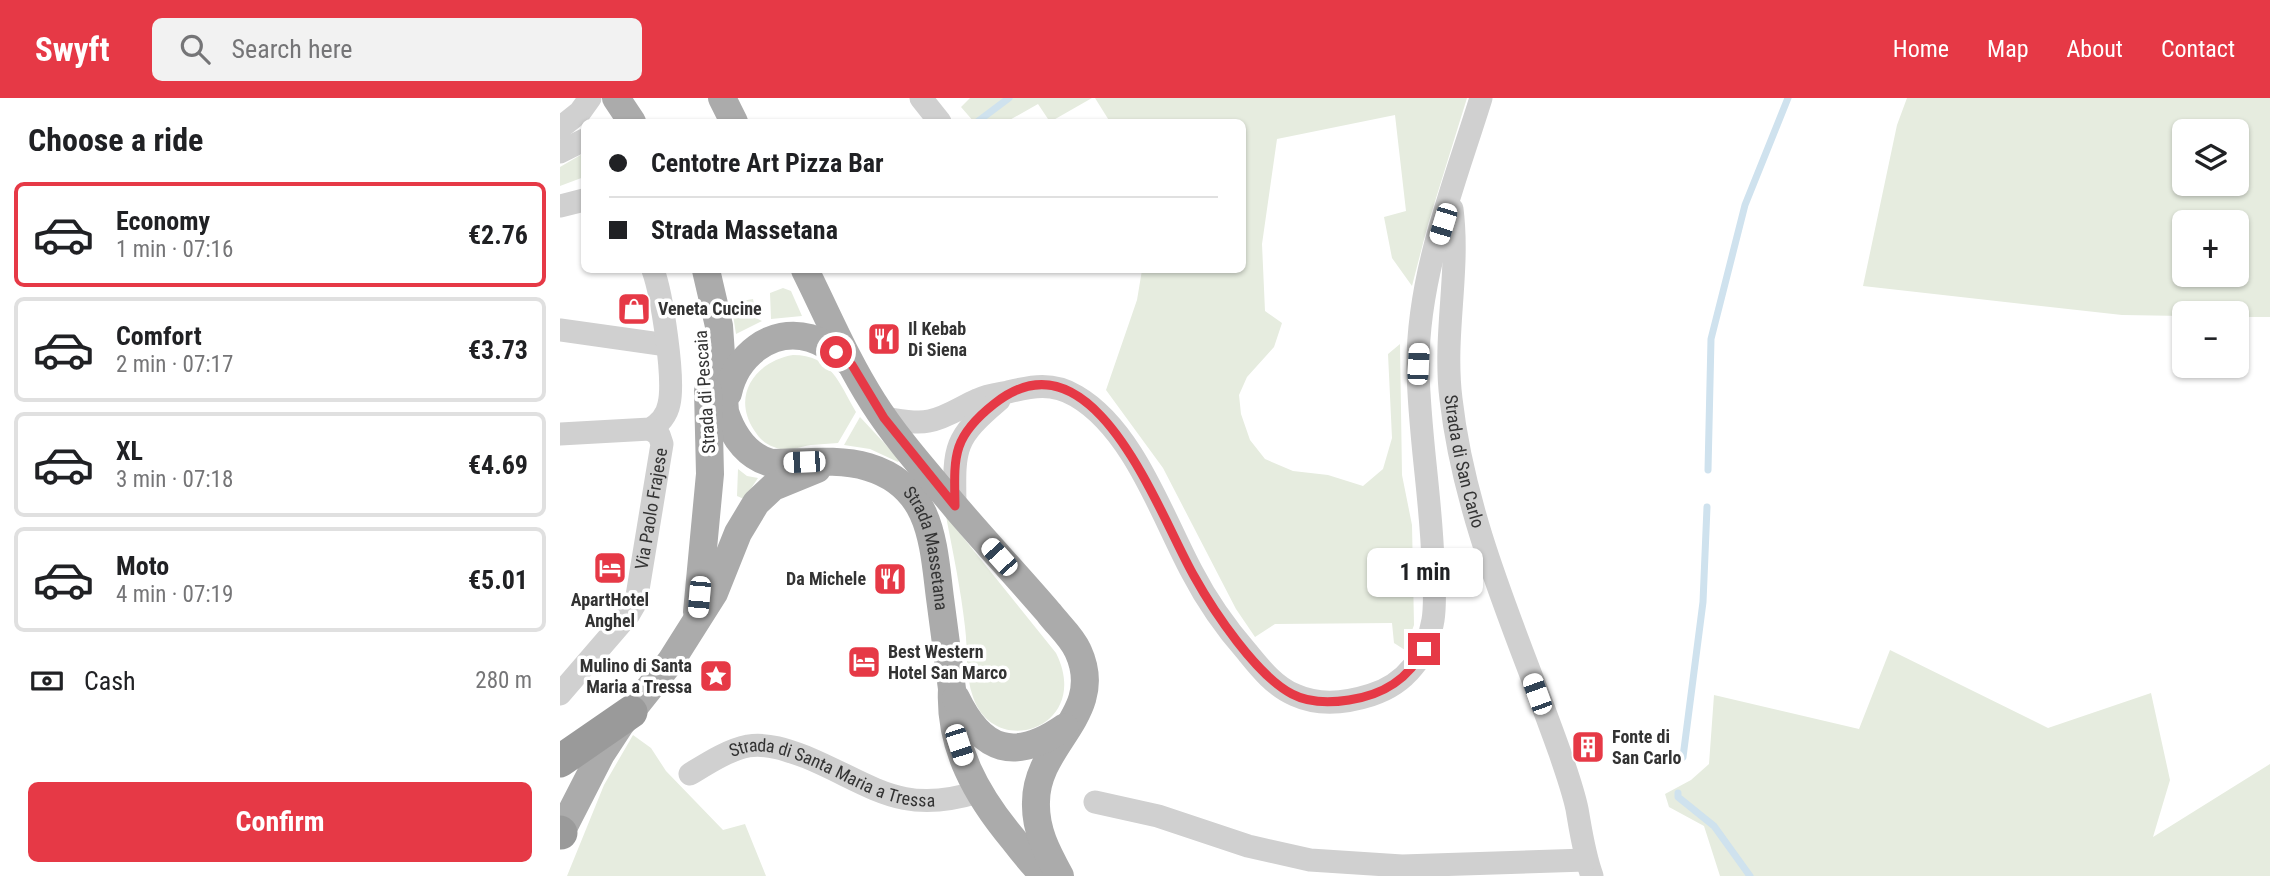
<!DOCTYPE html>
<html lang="en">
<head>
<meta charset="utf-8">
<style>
	:root { --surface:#fff; --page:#f2f2f2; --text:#202124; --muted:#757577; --line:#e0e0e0; --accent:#e63946 }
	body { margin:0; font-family:"Roboto Condensed",sans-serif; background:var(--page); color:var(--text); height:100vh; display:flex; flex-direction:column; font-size:26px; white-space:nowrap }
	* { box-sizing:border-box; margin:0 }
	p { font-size:23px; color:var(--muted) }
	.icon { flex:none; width:38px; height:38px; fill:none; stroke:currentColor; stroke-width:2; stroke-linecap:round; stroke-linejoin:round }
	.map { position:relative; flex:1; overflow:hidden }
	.drawer { display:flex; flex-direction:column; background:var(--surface); width:560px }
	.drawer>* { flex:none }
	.top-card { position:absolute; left:21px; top:21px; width:665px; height:154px; border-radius:10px; box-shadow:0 2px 5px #0004; display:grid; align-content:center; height:154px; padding:0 28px; background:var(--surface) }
	.tools { position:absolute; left:1612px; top:21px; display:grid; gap:14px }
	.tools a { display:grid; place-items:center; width:77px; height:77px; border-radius:10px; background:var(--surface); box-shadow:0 2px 5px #0004; font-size:35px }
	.end { position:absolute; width:32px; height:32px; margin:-16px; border:9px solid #e63946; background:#fff; box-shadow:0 0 0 4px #fff }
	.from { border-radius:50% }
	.bubble { position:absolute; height:49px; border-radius:10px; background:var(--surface); box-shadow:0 2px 5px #0004; font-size:23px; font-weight:700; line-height:49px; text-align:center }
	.car { position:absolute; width:21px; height:42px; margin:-21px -10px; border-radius:9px; box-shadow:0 0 5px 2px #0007; background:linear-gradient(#fff 24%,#345 0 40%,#fff 0 76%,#345 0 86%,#fff 0) }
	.top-card b { display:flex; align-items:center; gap:24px; height:66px; font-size:26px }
	.top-card b+b { border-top:2px solid var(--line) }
	.top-card i { width:18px; height:18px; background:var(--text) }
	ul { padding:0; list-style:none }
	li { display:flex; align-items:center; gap:21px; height:105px; margin:0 14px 10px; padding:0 14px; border:4px solid var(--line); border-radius:10px }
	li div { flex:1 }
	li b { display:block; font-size:26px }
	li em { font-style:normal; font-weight:700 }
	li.current { border-color:var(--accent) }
	li>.icon { width:63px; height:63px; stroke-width:1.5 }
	h2 { padding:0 28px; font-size:32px; line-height:84px }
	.pay { display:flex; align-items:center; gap:18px; height:77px; padding:0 28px; font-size:26px }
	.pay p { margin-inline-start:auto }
	.button { display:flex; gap:14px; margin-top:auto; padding:14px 28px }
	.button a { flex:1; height:80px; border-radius:10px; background:var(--accent); color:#fff; font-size:28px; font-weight:700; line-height:80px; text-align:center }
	header { display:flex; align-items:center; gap:42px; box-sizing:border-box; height:98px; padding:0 35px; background:var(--accent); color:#fff }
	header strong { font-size:33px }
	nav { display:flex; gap:38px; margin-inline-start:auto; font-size:24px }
	.search { width:490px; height:63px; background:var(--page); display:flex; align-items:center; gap:18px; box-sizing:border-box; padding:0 24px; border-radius:10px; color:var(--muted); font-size:26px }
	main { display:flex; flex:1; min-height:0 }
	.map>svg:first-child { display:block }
	.green { fill:#e6ecdf; fill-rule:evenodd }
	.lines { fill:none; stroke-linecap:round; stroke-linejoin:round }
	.stream { stroke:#cfe2ee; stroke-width:7 }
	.minor { stroke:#d0d0d0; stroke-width:23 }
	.major { stroke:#ababab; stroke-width:28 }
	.highway { stroke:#9a9a9a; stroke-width:33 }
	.route { stroke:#e63946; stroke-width:9 }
	.labels { text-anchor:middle; stroke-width:7; stroke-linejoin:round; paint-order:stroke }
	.poi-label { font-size:18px; font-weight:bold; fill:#333; stroke:#fff; text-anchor:start }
	.street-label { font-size:18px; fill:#333; stroke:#fff }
</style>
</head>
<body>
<header>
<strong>Swyft</strong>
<div class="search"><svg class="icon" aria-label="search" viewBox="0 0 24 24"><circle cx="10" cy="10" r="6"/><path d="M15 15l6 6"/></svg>Search here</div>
<nav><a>Home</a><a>Map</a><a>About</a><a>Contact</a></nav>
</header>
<main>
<section class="drawer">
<h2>Choose a ride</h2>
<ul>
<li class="current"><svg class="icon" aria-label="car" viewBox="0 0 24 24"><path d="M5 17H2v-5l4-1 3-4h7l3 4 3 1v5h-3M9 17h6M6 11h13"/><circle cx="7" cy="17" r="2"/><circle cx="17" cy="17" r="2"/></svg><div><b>Economy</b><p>1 min · 07:16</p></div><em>€2.76</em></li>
<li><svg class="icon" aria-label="car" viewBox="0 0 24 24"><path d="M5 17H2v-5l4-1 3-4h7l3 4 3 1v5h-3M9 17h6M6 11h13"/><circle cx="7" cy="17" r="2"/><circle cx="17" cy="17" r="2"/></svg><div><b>Comfort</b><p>2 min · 07:17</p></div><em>€3.73</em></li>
<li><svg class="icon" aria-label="car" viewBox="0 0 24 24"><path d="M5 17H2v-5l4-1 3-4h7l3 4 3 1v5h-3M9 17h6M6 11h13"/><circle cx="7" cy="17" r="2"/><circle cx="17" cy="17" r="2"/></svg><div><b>XL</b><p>3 min · 07:18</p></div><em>€4.69</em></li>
<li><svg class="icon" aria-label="car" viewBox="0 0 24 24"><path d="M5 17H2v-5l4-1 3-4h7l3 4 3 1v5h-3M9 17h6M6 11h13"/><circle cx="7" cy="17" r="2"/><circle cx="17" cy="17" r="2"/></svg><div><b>Moto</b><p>4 min · 07:19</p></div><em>€5.01</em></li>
</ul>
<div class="pay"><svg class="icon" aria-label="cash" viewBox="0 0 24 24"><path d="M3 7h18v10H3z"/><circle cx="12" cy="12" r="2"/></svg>Cash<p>280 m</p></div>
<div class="button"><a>Confirm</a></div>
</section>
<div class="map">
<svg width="1710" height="778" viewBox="0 0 1710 778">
	<rect width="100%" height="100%" fill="#fff"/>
	<g class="green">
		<path d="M410 0H532L490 24 478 6 446 24H414L401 9Z"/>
		<path d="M535 0H907L868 126 852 188 832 160 824 119 846 113 835 17 717 41 702 146 705 213 722 225 714 249 687 279 679 297 681 316 690 342 705 361 733 373 768 377 803 388 823 371 832 340 828 256 840 246 842 377 852 427 854 527 845 552 834 545 832 525 715 526 695 539 676 511 603 370 546 292 577 202 582 172H682V24H550Z"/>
		<path d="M1347 0H1710V219H1677L1676 215H1624V218L1562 217 1303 188 1337 27ZM1624 33H1676V86H1624ZM1624 124H1676V177H1624Z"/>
		<path d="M24 55V79L0 88V69Z"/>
		<path d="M223 190 231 193 242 218 211 221 210 195Z"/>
		<path d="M193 201 195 210 192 218 202 223 176 236 171 205Z"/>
		<path d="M233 257C271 257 279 285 296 314L278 345C269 346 260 346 251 347 238 349 228 355 214 349 205 346 199 340 194 332 171 297 196 263 233 257Z"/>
		<path d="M300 319 340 362 338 364 310 351 284 347Z"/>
		<path d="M178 371 187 378 198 380 184 401 177 398Z"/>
		<path d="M386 418 496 555C533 629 435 663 413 599 405 577 408 552 405 529 401 492 393 455 386 418Z"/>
		<path d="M1330 552 1488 630 1591 595 1610 682 1593 739 1710 666V778H1160L1144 728 1109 709 1105 696 1131 682 1149 666 1154 597 1299 631Z"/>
		<path d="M73 637 91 650 106 673 163 732 185 726 206 778H7L44 687Z"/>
	</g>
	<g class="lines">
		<g class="stream">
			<path d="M417 24 449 0"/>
			<path d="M1148 372 1151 241 1185 107 1228 0"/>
			<path d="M1123 659 1143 504 1147 409"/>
			<path d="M1118 695V699L1154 728 1190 778"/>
		</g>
		<g class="minor">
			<path d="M361 0 380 24"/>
			<path d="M0 30 20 14 30 0"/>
			<path d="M0 54 24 42"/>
			<path d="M0 108 24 102"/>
			<path id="s1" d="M892 111C900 174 883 237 891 301 905 425 959 539 1000 655 1006 673 1013 692 1017 711 1021 734 1024 756 1032 778"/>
			<path d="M0 232 107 247"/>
			<path d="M324 320C339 322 355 326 369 323 386 320 401 309 417 302 427 297 437 296 448 294 472 288 493 284 516 298 573 331 602 418 632 474 647 503 666 530 687 554 700 570 715 589 735 597 759 608 786 605 811 597 846 586 867 558 873 522 876 503 874 483 873 464 871 399 859 335 858 270 857 178 894 87 921 0"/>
			<path d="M0 336 90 331C99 326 107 317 109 306 115 281 102 197 93 172"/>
			<path d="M395 408C394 349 393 341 439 302"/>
			<path id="s2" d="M0 596 69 516 76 504 102 346 99 337 90 331"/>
			<path id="s3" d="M130 676C148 665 168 652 188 648 208 645 227 652 246 659 313 687 340 718 418 694"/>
			<path d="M535 704 598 718 688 748 750 762 842 768 1026 762"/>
		</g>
		<g class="major">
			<path d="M56 0 72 24"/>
			<path d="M162 0 174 24"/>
			<path id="s4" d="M146 172 159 228 165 314C173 338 186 358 211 365 242 365 278 360 308 369 372 388 373 445 380 500 384 530 388 561 392 591 389 649 417 698 453 741 463 754 473 767 485 778"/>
			<path d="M245 172C267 216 286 262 313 304 337 342 369 377 398 412 428 447 459 480 489 515 498 527 512 539 518 553 547 616 476 645 476 704 475 732 487 754 500 778"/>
			<path d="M168 295C176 258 211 229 250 240 264 244 276 253 287 263"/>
			<path d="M137 514 150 376 148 293"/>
			<path d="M396 600C422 654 455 664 505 629"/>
			<path d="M0 736 41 656 60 627 111 563 154 495 178 435 196 405 213 389 257 371"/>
		</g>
		<g class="highway">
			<path d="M0 663 71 614"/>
			<path d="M0 734 1 735"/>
		</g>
	</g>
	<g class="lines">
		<path class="route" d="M276 254 292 267 324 320 395 408C394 358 392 339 434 306 534 226 599 417 634 478 654 514 696 577 732 596 749 605 770 605 789 602 823 597 848 582 864 551"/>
	</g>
	<defs>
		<symbol id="shop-square" viewBox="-11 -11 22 22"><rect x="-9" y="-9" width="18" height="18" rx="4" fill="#e63946" stroke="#fff"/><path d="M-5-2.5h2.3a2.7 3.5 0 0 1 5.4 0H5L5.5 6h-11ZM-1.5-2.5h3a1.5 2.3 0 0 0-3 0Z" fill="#fff"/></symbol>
		<symbol id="restaurant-square" viewBox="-11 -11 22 22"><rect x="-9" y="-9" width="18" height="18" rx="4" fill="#e63946" stroke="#fff"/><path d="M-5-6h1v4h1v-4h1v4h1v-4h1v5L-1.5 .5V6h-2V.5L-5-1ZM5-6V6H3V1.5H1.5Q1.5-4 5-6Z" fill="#fff"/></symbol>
		<symbol id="hotel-square" viewBox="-11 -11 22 22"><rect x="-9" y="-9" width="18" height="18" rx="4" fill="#e63946" stroke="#fff"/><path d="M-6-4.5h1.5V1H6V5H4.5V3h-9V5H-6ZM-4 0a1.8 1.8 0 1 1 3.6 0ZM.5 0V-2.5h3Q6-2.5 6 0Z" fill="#fff"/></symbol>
		<symbol id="sight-square" viewBox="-11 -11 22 22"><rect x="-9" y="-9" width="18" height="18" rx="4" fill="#e63946" stroke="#fff"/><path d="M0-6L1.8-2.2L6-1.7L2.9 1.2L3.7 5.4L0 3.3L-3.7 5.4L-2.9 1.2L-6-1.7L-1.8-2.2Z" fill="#fff"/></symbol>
		<symbol id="building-square" viewBox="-11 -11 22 22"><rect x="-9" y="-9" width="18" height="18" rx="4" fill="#e63946" stroke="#fff"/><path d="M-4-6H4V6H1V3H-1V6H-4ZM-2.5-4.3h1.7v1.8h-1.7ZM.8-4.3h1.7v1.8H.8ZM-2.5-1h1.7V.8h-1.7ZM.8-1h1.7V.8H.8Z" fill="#fff"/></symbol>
	</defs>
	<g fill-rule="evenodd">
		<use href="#shop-square" x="55" y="192" width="38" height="38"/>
		<use href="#restaurant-square" x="305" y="222" width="38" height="38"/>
		<use href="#hotel-square" x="31" y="451" width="38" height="38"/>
		<use href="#restaurant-square" x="311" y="462" width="38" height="38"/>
		<use href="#hotel-square" x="285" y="545" width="38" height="38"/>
		<use href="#sight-square" x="137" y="559" width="38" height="38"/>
		<use href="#building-square" x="1009" y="630" width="38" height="38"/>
	</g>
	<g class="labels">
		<g class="poi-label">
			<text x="98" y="217">Veneta Cucine</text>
			<text x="348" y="237">Il Kebab<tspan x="348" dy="21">Di Siena</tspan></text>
			<text x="306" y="487" text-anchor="end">Da Michele</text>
			<text x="50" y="508" text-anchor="middle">ApartHotel<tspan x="50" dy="21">Anghel</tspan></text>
			<text x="328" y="560">Best Western<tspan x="328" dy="21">Hotel San Marco</tspan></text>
			<text x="132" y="574" text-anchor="end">Mulino di Santa<tspan x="132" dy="21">Maria a Tressa</tspan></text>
			<text x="1052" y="645">Fonte di<tspan x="1052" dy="21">San Carlo</tspan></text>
		</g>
		<g class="street-label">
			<text transform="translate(145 294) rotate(-94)" y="6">Strada di Pescaia</text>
			<text dy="6" stroke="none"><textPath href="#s1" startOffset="254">Strada di San Carlo</textPath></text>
			<text dy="6" stroke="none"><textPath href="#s2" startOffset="214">Via Paolo Frajese</textPath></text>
			<text dy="6" stroke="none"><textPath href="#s4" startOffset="422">Strada Massetana</textPath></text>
			<text dy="6" stroke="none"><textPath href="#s3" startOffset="154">Strada di Santa Maria a Tressa</textPath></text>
		</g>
	</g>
</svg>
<div class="tools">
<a><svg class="icon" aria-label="layers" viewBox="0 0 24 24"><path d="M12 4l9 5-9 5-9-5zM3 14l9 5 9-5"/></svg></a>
<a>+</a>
<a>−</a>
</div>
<i class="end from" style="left:276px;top:254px"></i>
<i class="end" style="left:864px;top:551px"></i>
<div class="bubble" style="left:807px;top:450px;width:116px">1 min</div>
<i class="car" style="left:883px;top:126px;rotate:197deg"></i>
<i class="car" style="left:858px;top:266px;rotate:3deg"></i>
<i class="car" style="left:244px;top:364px;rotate:268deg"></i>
<i class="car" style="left:439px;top:459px;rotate:318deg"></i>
<i class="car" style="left:139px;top:499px;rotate:185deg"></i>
<i class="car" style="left:977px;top:596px;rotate:340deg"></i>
<i class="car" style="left:399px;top:647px;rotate:162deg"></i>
<div class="top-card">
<b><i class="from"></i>Centotre Art Pizza Bar</b>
<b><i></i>Strada Massetana</b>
</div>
</div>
</main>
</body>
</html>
